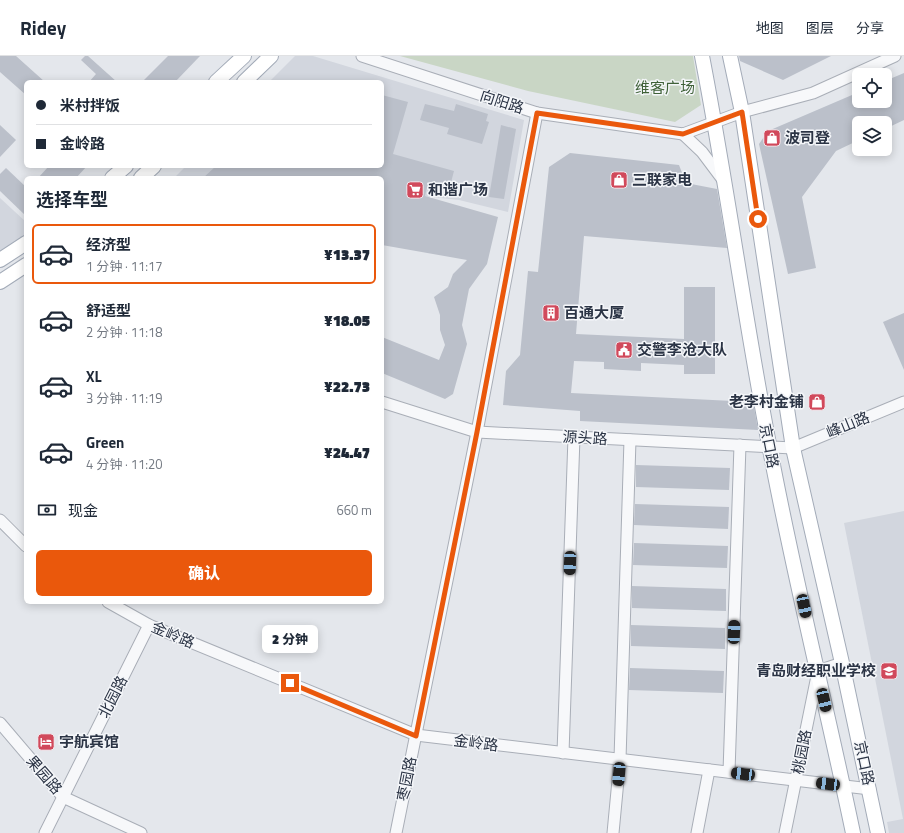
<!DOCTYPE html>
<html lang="zh">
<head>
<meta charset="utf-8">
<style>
	:root { --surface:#fff; --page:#f6f6f7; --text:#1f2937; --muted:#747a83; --line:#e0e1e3; --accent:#ea580c }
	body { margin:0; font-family:"Titillium Web","Noto Sans SC",sans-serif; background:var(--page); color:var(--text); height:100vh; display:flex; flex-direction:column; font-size:15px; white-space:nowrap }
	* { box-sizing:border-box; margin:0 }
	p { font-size:13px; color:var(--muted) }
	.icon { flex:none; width:22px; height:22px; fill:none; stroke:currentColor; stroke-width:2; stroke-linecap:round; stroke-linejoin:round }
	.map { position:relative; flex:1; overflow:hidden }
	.details { position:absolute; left:24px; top:120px; width:360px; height:428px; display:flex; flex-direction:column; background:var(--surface); border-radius:6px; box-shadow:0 2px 10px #0003 }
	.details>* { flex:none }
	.hud { position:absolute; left:24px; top:24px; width:360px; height:88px; border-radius:6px; box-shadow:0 2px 10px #0003; display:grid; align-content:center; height:88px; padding:0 12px; background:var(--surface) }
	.buttons { position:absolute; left:852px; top:12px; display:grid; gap:8px }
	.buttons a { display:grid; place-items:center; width:40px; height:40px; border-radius:6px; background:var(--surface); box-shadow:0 2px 10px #0003; font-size:20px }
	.end { position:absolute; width:18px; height:18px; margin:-9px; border:5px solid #ea580c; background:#fff; box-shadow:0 0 0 2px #fff }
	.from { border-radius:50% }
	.bubble { position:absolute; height:28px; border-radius:6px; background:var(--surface); box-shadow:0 2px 10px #0003; font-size:13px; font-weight:800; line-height:28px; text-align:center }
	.car { position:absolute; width:12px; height:24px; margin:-12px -6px; border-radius:5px; box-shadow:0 0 3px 1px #0007; background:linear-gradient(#222 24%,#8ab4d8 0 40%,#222 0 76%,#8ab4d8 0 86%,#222 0) }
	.hud b { display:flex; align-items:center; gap:14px; height:38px; font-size:15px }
	.hud b+b { border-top:1px solid var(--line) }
	.hud i { width:10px; height:10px; background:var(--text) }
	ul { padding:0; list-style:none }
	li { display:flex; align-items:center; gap:12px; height:60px; margin:0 8px 6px; padding:0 4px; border:2px solid transparent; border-radius:6px }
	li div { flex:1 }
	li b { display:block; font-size:15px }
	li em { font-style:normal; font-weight:800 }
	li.active { border-color:var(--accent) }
	li>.icon { width:36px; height:36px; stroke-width:1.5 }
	h2 { padding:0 12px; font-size:18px; line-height:48px }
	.pay { display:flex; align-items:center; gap:10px; height:44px; padding:0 12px; font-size:15px }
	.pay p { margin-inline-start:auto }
	.primary-button { display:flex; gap:8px; margin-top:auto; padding:8px 12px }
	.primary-button a { flex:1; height:46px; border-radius:6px; background:var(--accent); color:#fff; font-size:16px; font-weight:800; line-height:46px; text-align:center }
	header { display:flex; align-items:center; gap:24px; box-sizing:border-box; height:56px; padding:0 20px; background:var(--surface); border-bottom:1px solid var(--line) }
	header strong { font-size:19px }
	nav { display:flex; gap:22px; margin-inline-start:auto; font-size:14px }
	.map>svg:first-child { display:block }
	.built { fill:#d2d6de }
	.green { fill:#c9d6c5 }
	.building { fill:#bbc0ca }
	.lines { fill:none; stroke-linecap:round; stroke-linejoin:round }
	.minor-casing { stroke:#a9aeb7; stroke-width:13 }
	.major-casing { stroke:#a3abb8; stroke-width:16 }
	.minor { stroke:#f7f8fa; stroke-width:11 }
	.major { stroke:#fff; stroke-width:14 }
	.route { stroke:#ea580c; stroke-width:5 }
	.labels { text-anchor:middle; stroke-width:3; stroke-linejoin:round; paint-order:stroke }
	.park-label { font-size:15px; fill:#3f6138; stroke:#f4f6f9 }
	.street-label { font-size:15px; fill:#2b3445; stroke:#f4f6f9 }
	.poi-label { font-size:15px; font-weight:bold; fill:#2b3445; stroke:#f4f6f9; text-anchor:start }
</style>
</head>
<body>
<header>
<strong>Ridey</strong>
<nav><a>地图</a><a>图层</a><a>分享</a></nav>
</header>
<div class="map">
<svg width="904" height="777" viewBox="0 0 904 777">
	<rect width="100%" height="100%" fill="#e4e7ec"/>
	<g class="built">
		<path d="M295 0H313L524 64 508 156 459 144 413 139 382 122H174L186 110H382V26H269Z"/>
		<path d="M0 142 26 166V184L0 201Z"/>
		<path d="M904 455V777H889L887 766 903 763 844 467Z"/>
	</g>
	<path class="green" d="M400 0H693L701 49 675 66 528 35Z"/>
	<g class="building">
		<path d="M0 0H16L45 26H26V39L0 16Z"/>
		<path d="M85 0H88L117 26H89L96 18 81 4Z"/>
		<path d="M168 0H200L175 26H142Z"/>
		<path d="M739 0H831L783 24 740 5Z"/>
		<path d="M904 17V64L885 73V67H859V84L836 95 802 141 816 212 788 218 759 88 768 75 859 36V45H885V25Z"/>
		<path d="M382 39 408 46 393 98 454 115 449 134 427 131 425 140 498 161 487 208 469 233 462 269 467 288 453 338 445 343 382 317V281L439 304 445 289 440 274V259L434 241 448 231 453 218 467 204 382 189V122H203L216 110H382Z"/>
		<path d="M425 48 454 55 456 48 488 58 486 65 489 66 482 88 447 78 449 72 420 64Z"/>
		<path d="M0 69 16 84 0 101Z"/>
		<path d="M501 69 516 73 504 143 489 141Z"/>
		<path d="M570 97 679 109 686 127 717 133 727 192 584 180 576 278 684 283V231H715V318H684V309L641 307V315L604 313V306L574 305 571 337 753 346 758 374 580 365V355L503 349 506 315 520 299 528 215 538 216 549 111Z"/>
		<path d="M49 110H87L76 122H38Z"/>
		<path d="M6 112 26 131V160L0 135V118Z"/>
		<path d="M904 257V314L883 266Z"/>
		<path d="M636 409 730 412 729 434 636 431Z"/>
		<path d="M635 448 729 451 728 473 634 469Z"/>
		<path d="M634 487 728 490 727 512 633 509Z"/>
		<path d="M632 530 726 533V555L632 552Z"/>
		<path d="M631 569 725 572V593L631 590Z"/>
		<path d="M630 612 724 615 723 637 629 634Z"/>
	</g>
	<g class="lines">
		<defs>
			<g id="minor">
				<path d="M362 0 537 57 683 78 742 56 813 37 895 0"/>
				<path d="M683 78 702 96 723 124"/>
				<path d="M382 346 477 376 793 392 904 346"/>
				<path d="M0 464 26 490"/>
				<path d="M108 546 149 569 416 679 870 733"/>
				<path d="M0 667 63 741 141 777"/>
				<path d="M563 697 574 381"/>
				<path d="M729 716 740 389"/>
				<path d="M45 777 149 569"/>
				<path d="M396 777 477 376 537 57"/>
				<path d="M613 777 620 703 630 384"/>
				<path d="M697 777 709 714"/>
				<path d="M785 777 818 615 842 607"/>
			</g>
			<g id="major">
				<path d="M702 0C727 129 744 259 769 388 793 518 826 647 853 777"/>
				<path d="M730 0 742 56 793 392 842 607 878 777"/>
				<path d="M216 26 244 0"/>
				<path d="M244 26 271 0"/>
				<path d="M112 122 126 110"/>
				<path d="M141 122 154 110"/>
				<path d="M0 204 26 187"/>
				<path d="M0 226 26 209"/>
			</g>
		</defs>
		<use href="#minor" class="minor-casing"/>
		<use href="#major" class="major-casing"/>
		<use href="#minor" class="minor"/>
		<use href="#major" class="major"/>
	</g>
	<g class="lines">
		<path class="route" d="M290 627 416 680 477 376 537 57 683 78 742 56 758 163"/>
	</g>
	<defs>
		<symbol id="shop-square" viewBox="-11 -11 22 22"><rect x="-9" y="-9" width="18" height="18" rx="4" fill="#d1495b" stroke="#f4f6f9"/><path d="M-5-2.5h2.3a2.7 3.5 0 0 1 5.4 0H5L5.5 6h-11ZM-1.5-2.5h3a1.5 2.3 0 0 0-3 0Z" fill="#fff"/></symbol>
		<symbol id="supermarket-square" viewBox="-11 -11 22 22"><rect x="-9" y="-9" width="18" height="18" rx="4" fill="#d1495b" stroke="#f4f6f9"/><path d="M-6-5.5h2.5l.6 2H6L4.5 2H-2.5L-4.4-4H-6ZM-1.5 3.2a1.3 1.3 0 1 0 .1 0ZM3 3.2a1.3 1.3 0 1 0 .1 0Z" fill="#fff"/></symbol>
		<symbol id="building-square" viewBox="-11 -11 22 22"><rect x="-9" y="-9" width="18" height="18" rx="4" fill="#d1495b" stroke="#f4f6f9"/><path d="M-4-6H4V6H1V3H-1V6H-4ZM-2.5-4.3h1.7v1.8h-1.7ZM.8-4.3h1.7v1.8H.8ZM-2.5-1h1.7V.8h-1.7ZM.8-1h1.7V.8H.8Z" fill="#fff"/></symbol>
		<symbol id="civic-square" viewBox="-11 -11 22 22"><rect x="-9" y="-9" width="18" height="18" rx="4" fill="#d1495b" stroke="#f4f6f9"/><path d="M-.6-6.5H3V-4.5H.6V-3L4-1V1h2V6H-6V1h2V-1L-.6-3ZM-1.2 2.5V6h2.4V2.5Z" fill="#fff"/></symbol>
		<symbol id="school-square" viewBox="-11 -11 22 22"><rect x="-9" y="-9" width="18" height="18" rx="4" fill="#d1495b" stroke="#f4f6f9"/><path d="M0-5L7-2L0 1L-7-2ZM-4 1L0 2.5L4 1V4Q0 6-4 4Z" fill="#fff"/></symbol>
		<symbol id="hotel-square" viewBox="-11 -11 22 22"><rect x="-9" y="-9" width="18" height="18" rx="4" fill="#d1495b" stroke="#f4f6f9"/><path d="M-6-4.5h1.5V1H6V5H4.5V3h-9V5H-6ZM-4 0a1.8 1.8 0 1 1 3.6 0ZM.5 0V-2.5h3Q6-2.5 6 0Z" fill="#fff"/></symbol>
	</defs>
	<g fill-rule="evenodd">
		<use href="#shop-square" x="762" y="72" width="20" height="20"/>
		<use href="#shop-square" x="609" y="114" width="20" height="20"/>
		<use href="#supermarket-square" x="405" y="124" width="20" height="20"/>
		<use href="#building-square" x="541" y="247" width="20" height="20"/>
		<use href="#civic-square" x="614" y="284" width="20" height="20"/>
		<use href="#shop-square" x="807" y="336" width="20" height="20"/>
		<use href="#school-square" x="879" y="605" width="20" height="20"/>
		<use href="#hotel-square" x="36" y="676" width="20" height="20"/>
	</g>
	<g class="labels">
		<g class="park-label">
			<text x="665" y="37">维客广场</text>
		</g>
		<g class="street-label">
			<text transform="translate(502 46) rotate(18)" y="5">向阳路</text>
			<text transform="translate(848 369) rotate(-22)" y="5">峰山路</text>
			<text transform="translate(585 382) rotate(3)" y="5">源头路</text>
			<text transform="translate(769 390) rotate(79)" y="5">京口路</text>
			<text transform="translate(173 579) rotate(23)" y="5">金岭路</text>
			<text transform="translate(113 641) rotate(-63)" y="5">北园路</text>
			<text transform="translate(476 687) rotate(7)" y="5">金岭路</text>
			<text transform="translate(802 696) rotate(-79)" y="5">桃园路</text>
			<text transform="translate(864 707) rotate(78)" y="5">京口路</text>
			<text transform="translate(44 719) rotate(49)" y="5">果园路</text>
			<text transform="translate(407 723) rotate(-79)" y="5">枣园路</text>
		</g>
		<g class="poi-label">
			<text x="785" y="87">波司登</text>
			<text x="632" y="129">三联家电</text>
			<text x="428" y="139">和谐广场</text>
			<text x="564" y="262">百通大厦</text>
			<text x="637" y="299">交警李沧大队</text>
			<text x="804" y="351" text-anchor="end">老李村金铺</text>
			<text x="876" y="620" text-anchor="end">青岛财经职业学校</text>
			<text x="59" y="691">宇航宾馆</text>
		</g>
	</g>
</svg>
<div class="buttons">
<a><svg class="icon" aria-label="locate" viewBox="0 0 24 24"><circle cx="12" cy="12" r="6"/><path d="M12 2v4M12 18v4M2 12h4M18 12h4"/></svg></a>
<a><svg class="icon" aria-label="layers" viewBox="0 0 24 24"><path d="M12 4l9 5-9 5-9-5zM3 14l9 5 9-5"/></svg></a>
</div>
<i class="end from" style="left:758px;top:163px"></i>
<i class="end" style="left:290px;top:627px"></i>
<div class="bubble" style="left:262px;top:569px;width:56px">2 分钟</div>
<i class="car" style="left:570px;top:507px;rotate:182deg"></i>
<i class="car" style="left:804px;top:550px;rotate:168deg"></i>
<i class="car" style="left:734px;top:576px;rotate:2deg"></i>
<i class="car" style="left:824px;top:644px;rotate:167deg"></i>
<i class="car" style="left:619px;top:718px;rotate:185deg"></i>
<i class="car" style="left:743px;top:718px;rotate:277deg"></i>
<i class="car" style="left:828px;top:728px;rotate:277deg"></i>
<div class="hud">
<b><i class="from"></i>米村拌饭</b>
<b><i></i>金岭路</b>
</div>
<section class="details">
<h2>选择车型</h2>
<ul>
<li class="active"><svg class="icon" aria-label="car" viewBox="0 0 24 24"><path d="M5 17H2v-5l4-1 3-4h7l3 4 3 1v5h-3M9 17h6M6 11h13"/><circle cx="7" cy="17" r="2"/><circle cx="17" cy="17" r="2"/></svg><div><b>经济型</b><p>1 分钟 · 11:17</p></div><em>¥13.37</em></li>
<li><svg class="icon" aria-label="car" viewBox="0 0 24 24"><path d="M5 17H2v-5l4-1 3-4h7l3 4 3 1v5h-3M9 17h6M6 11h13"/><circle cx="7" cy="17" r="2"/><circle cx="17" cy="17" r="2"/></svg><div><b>舒适型</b><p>2 分钟 · 11:18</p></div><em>¥18.05</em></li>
<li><svg class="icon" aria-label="car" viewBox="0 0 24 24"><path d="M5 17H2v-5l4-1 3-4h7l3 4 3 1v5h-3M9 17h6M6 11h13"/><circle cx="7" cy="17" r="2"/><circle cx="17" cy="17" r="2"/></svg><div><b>XL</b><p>3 分钟 · 11:19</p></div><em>¥22.73</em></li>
<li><svg class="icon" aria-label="car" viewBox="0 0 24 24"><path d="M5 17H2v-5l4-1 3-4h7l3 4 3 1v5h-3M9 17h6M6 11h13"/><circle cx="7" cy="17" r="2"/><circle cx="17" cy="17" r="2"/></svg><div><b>Green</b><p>4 分钟 · 11:20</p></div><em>¥24.47</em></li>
</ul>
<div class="pay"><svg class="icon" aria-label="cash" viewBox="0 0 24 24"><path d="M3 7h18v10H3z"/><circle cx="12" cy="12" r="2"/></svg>现金<p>660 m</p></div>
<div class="primary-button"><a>确认</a></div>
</section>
</div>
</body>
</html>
